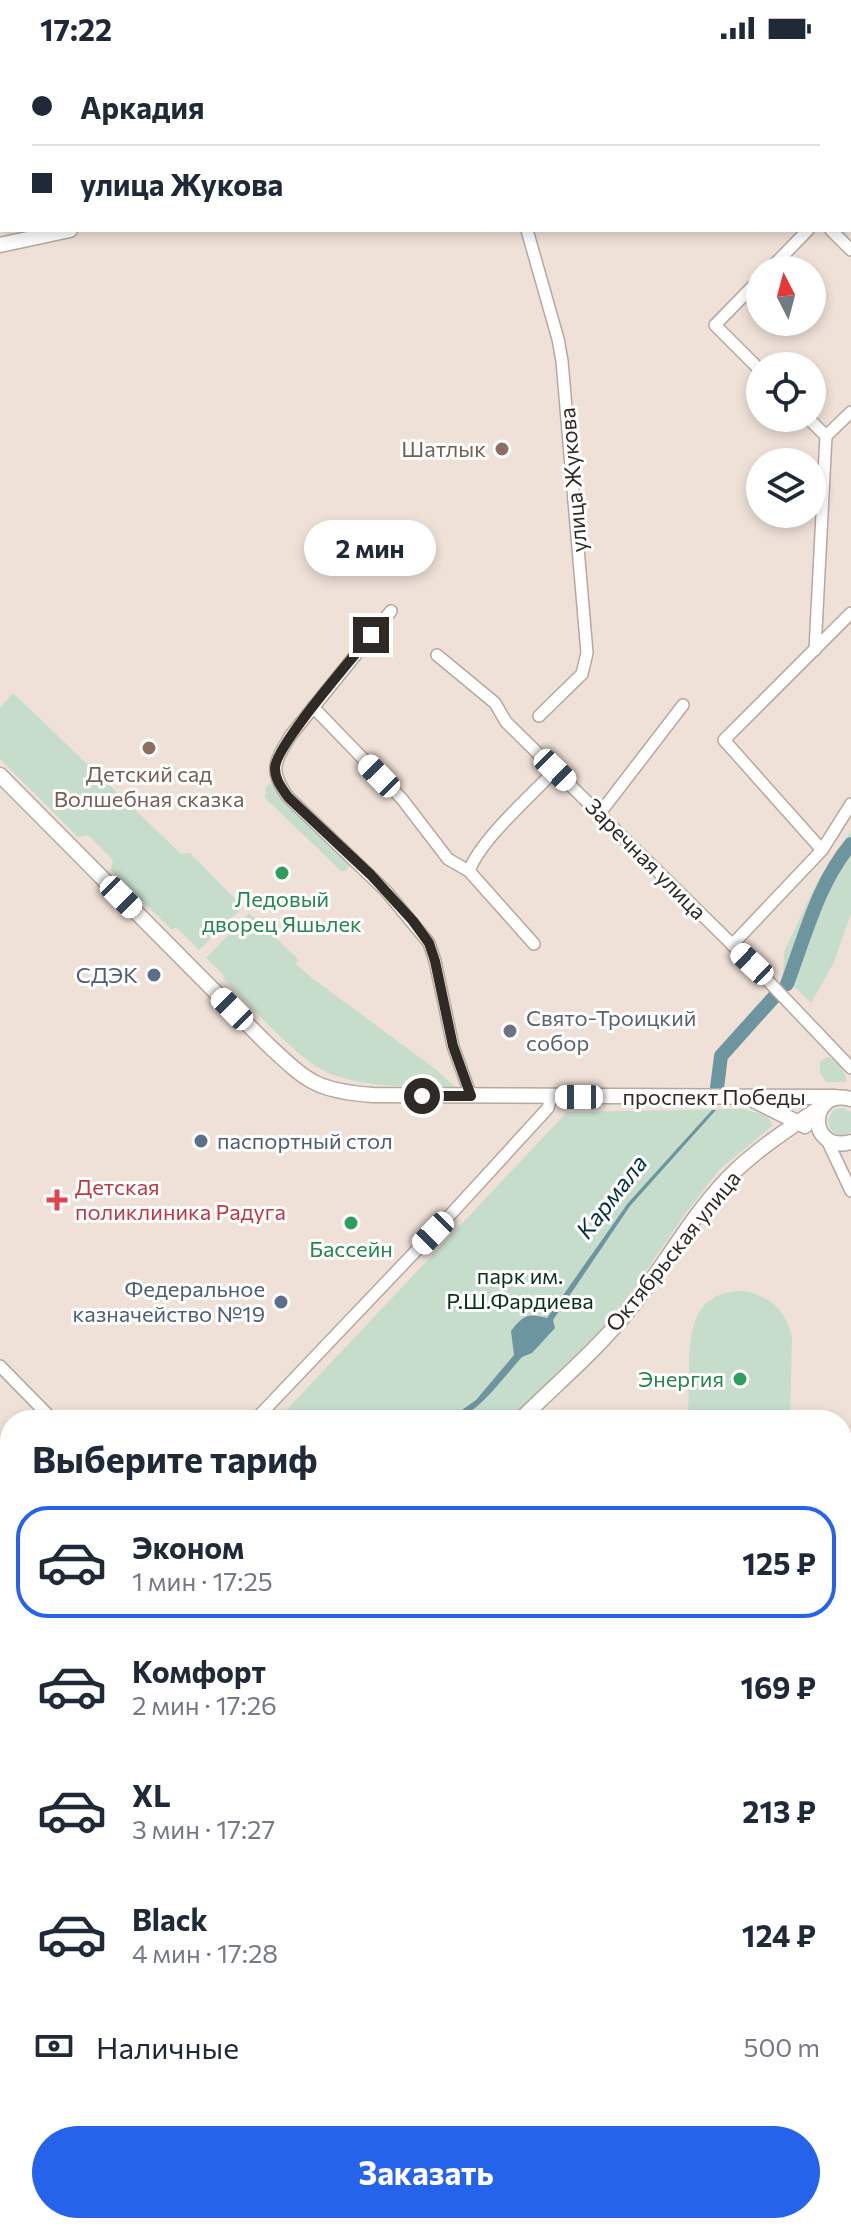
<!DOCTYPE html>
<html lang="ru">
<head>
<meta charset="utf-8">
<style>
	:root { --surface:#fff; --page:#f2f2f3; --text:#1f2937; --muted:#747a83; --line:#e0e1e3; --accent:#2563eb }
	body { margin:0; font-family:Commissioner,sans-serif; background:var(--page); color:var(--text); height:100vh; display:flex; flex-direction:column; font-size:30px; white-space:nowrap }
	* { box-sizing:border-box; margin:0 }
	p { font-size:26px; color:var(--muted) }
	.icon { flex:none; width:44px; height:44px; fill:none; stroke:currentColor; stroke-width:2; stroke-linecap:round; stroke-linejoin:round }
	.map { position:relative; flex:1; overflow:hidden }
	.drawer { position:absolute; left:0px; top:1354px; width:852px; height:824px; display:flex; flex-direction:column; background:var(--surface); border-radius:32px 32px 0 0; box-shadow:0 4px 12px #0003 }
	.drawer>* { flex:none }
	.top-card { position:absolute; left:0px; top:0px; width:852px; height:176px; box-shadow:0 4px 12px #0003; display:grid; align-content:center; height:176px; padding:0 32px; background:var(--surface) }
	.needle { width:52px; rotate:354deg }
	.fabs { position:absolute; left:746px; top:200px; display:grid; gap:16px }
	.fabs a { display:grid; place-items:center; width:80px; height:80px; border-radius:50%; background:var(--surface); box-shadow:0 4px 12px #0003; font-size:40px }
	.end { position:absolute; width:36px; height:36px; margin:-18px; border:10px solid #2f2a26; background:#fff; box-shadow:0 0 0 4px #fff }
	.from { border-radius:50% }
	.bubble { position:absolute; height:56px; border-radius:28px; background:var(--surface); box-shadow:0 4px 12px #0003; font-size:26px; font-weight:700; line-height:56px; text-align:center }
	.car { position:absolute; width:24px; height:48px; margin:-24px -12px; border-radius:10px; box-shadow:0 0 6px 2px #0007; background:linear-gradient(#fff 24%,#345 0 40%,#fff 0 76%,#345 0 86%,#fff 0) }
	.top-card b { display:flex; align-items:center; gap:28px; height:76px; font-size:30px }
	.top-card b+b { border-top:2px solid var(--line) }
	.top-card i { width:20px; height:20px; background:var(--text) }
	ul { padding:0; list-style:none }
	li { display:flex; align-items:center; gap:24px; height:112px; margin:0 16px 12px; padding:0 16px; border:4px solid transparent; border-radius:32px }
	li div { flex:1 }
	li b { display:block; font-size:30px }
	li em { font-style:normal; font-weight:700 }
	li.active { border-color:var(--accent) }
	li>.icon { width:72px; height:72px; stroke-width:1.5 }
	h2 { padding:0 32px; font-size:36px; line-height:96px }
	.pay { display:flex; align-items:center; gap:20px; height:88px; padding:0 32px; font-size:30px }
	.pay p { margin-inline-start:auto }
	.action { display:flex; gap:16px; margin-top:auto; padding:16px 32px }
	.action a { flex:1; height:92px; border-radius:48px; background:var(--accent); color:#fff; font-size:32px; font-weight:700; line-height:92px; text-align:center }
	.status { display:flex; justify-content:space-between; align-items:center; height:56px; padding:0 40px; background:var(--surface); direction:ltr }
	.status svg { height:22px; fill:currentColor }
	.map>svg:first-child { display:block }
	.green { fill:#c6ddcc }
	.water { fill:#6c959f }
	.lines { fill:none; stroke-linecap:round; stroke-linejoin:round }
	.river { stroke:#6c959f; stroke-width:14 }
	.minor-casing { stroke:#b5a89f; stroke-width:14 }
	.major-casing { stroke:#b5a89f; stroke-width:17 }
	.minor { stroke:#fff; stroke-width:11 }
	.major { stroke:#fff; stroke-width:14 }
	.route { stroke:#2f2a26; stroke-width:10 }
	.education-dot { fill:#8d6e63; stroke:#fff; stroke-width:3 }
	.leisure-dot { fill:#2e9e5b; stroke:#fff; stroke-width:3 }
	.service-dot { fill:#5c6f8a; stroke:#fff; stroke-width:3 }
	.worship-dot { fill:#6b7280; stroke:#fff; stroke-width:3 }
	.health-dot { fill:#e0444e; stroke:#fff; stroke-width:3 }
	.labels { text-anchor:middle; stroke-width:6; stroke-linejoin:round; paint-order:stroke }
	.education-label { font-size:22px; fill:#785e54; stroke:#fff; text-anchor:end }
	.street-label { font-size:22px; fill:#2f2a26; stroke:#fff }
	.leisure-label { font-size:22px; fill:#27864d; stroke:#fff }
	.service-label { font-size:22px; fill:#4e5e75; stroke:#fff; text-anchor:end }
	.worship-label { font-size:22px; fill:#5b616d; stroke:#fff; text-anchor:start }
	.health-label { font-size:22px; fill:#be3a42; stroke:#fff; text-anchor:start }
	.park-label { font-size:22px; fill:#09321b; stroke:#fff }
	.water-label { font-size:24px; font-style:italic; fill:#07313a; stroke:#fff }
</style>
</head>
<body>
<div class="status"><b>17:22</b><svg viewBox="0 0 49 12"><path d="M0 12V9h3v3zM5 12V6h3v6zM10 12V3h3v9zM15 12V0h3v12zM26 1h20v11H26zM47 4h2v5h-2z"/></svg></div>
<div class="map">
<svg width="851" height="2178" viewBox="0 0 851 2178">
	<rect width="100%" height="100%" fill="#efe1d8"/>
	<g class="green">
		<path d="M13 637 181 798 190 797 243 851 199 894 177 872 171 873 111 814 113 804 88 779 78 781 0 703V652Z"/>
		<path d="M271 727 276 728 351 809 345 815H341L265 742 266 731Z"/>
		<path d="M851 775V858L833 908 811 947 783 920 784 896 819 822Z"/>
		<path d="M249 857 299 904 296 908 312 922 434 1012 455 1031C414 1030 371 1033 331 1018 300 1007 249 948 224 923L223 918 206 902Z"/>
		<path d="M827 1001C836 1003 847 1017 846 1026H826L820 1017V1006Z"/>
		<path d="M839 1052H844L851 1056V1076L842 1080 831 1075 828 1064 833 1054Z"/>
		<path d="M743 1053C753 1056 771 1058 772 1070L719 1114 685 1158 619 1254 580 1297 511 1364H277L567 1056Z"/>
		<path d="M742 1235C769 1239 786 1254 792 1281L790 1364H688C688 1347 689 1330 689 1313 690 1274 693 1236 742 1235Z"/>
	</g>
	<path class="water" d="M712 1054H716L630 1150 553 1264 555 1272 532 1297 522 1301C504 1320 475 1364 448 1364L476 1344 514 1299 511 1275C524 1259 527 1257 547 1262L628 1147Z"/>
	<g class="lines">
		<g class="river">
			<path d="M787 928C805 881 818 827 851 788"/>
			<path d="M717 1032 721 1000 774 941"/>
			<path d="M0 1937 10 1933"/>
		</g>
		<defs>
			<g id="minor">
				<path d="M850 41H851"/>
				<path d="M850 137 851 136"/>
				<path d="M527 174 558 283 562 305 587 597 582 618 539 660"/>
				<path d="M831 174 851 194"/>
				<path d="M769 214 808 174"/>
				<path d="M760 223 715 269 760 314"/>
				<path d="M808 362 826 380 815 594"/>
				<path d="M826 380 851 356"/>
				<path d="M391 555 291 679C275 705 268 714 288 741L386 835 429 887 435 905 453 990 471 1040"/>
				<path d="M437 599 495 647 506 666 752 908 851 1012"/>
				<path d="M313 651 402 743 448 803 469 815 534 888"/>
				<path d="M600 757 683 649"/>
				<path d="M822 794 724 684 851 557"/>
				<path d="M469 815C481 783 530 741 555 714"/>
				<path d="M732 889 822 794 851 748"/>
				<path d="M827 1084 851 1135"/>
				<path d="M0 1310 53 1364"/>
				<path d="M255 1364 451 1158 548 1052 551 1041"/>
				<path d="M0 1626 10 1614"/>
				<path d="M842 2067H851"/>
				<path d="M36 2168V2178"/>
				<path d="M316 2168V2178"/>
				<path d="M176 2178V2168"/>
				<path d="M614 2178V2168"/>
			</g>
			<g id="major">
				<path d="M747 2 753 0"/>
				<path d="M0 189 70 174"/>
				<path d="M0 719 265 986C306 1024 314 1035 373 1039L836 1041"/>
				<path d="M851 1043C807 1031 807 1098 851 1086"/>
				<path d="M753 1044 805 1070"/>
				<path d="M520 1364C556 1328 596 1295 628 1255 663 1213 689 1163 727 1123 755 1094 791 1071 824 1049"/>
				<path d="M842 1673H851"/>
				<path d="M461 2168V2178"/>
			</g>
		</defs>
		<use href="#minor" class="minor-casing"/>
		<use href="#major" class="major-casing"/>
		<use href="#minor" class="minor"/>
		<use href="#major" class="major"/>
	</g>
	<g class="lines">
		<path class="route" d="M371 579C353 602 275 690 275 712 275 724 282 732 288 741L371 819 413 865 429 887 435 905 453 990 471 1040H422"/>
	</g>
	<g class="education-dot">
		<circle cx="502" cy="393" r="8"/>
		<circle cx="149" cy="692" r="8"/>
	</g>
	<g class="leisure-dot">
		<circle cx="282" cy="817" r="8"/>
		<circle cx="351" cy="1167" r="8"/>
		<circle cx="740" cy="1323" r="8"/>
	</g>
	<g class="service-dot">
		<circle cx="154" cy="919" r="8"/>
		<circle cx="201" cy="1085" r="8"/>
		<circle cx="281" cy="1246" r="8"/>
	</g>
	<circle class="worship-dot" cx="510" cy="975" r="8"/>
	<path class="health-dot" d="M53 1132h8v8h8v8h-8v8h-8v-8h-8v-8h8z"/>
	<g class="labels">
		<g class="education-label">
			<text x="486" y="401">Шатлык</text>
			<text x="149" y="726" text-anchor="middle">Детский сад<tspan x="149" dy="25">Волшебная сказка</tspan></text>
		</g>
		<g class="street-label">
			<text transform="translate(573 424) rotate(-95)" y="8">улица Жукова</text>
			<text transform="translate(646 803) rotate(45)" y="8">Заречная улица</text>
			<text x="714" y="1049">проспект Победы</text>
			<text transform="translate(673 1195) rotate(-51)" y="8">Октябрьская улица</text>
		</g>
		<g class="leisure-label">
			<text x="282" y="851">Ледовый<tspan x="282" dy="25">дворец Яшьлек</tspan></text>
			<text x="351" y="1201">Бассейн</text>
			<text x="724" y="1331" text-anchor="end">Энергия</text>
		</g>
		<g class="service-label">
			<text x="138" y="927">СДЭК</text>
			<text x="217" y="1093" text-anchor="start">паспортный стол</text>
			<text x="265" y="1241">Федеральное<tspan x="265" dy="25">казначейство №19</tspan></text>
		</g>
		<g class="worship-label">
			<text x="526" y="970">Свято-Троицкий<tspan x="526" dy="25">собор</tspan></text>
		</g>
		<g class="health-label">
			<text x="75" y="1139">Детская<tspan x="75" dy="25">поликлиника Радуга</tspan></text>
		</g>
		<g class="park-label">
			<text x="520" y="1228">парк им.<tspan x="520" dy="25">Р.Ш.Фардиева</tspan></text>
		</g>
		<g class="water-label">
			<text transform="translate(612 1141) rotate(-52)" y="8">Кармала</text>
		</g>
	</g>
</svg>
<div class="fabs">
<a><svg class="needle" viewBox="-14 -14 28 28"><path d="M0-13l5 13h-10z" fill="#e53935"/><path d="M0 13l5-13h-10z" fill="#747a83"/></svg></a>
<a><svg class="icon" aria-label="locate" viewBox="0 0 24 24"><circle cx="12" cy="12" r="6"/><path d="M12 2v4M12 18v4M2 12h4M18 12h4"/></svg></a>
<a><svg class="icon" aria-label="layers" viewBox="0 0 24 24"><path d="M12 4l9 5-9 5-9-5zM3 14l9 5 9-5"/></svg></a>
</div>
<i class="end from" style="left:422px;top:1040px"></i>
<i class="end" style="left:371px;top:579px"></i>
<div class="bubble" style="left:304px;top:464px;width:132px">2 мин</div>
<i class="car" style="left:555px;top:714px;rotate:134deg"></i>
<i class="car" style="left:379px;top:720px;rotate:316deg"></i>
<i class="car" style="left:121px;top:841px;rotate:135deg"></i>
<i class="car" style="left:752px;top:908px;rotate:313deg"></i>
<i class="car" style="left:232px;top:953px;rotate:315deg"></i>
<i class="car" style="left:579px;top:1041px;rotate:270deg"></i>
<i class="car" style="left:433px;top:1177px;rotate:224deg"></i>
<div class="top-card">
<b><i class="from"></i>Аркадия</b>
<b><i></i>улица Жукова</b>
</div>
<section class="drawer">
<h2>Выберите тариф</h2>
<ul>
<li class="active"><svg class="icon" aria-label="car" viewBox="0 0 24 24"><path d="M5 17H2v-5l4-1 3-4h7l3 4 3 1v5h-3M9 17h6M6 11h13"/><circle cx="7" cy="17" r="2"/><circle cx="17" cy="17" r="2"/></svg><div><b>Эконом</b><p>1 мин · 17:25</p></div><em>125 ₽</em></li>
<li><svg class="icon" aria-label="car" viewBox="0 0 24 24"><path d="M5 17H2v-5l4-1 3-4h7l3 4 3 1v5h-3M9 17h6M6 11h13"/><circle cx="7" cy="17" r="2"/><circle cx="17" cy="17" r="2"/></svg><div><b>Комфорт</b><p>2 мин · 17:26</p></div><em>169 ₽</em></li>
<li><svg class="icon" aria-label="car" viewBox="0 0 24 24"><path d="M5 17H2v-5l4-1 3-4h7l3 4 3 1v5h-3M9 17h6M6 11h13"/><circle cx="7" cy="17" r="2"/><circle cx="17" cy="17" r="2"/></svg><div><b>XL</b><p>3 мин · 17:27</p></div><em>213 ₽</em></li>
<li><svg class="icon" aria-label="car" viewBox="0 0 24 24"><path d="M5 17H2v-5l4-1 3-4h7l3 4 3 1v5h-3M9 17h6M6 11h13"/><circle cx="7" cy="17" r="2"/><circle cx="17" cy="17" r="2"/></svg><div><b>Black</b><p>4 мин · 17:28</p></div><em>124 ₽</em></li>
</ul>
<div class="pay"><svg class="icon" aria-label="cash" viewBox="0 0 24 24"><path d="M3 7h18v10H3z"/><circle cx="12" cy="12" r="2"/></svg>Наличные<p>500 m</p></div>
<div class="action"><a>Заказать</a></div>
</section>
</div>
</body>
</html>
